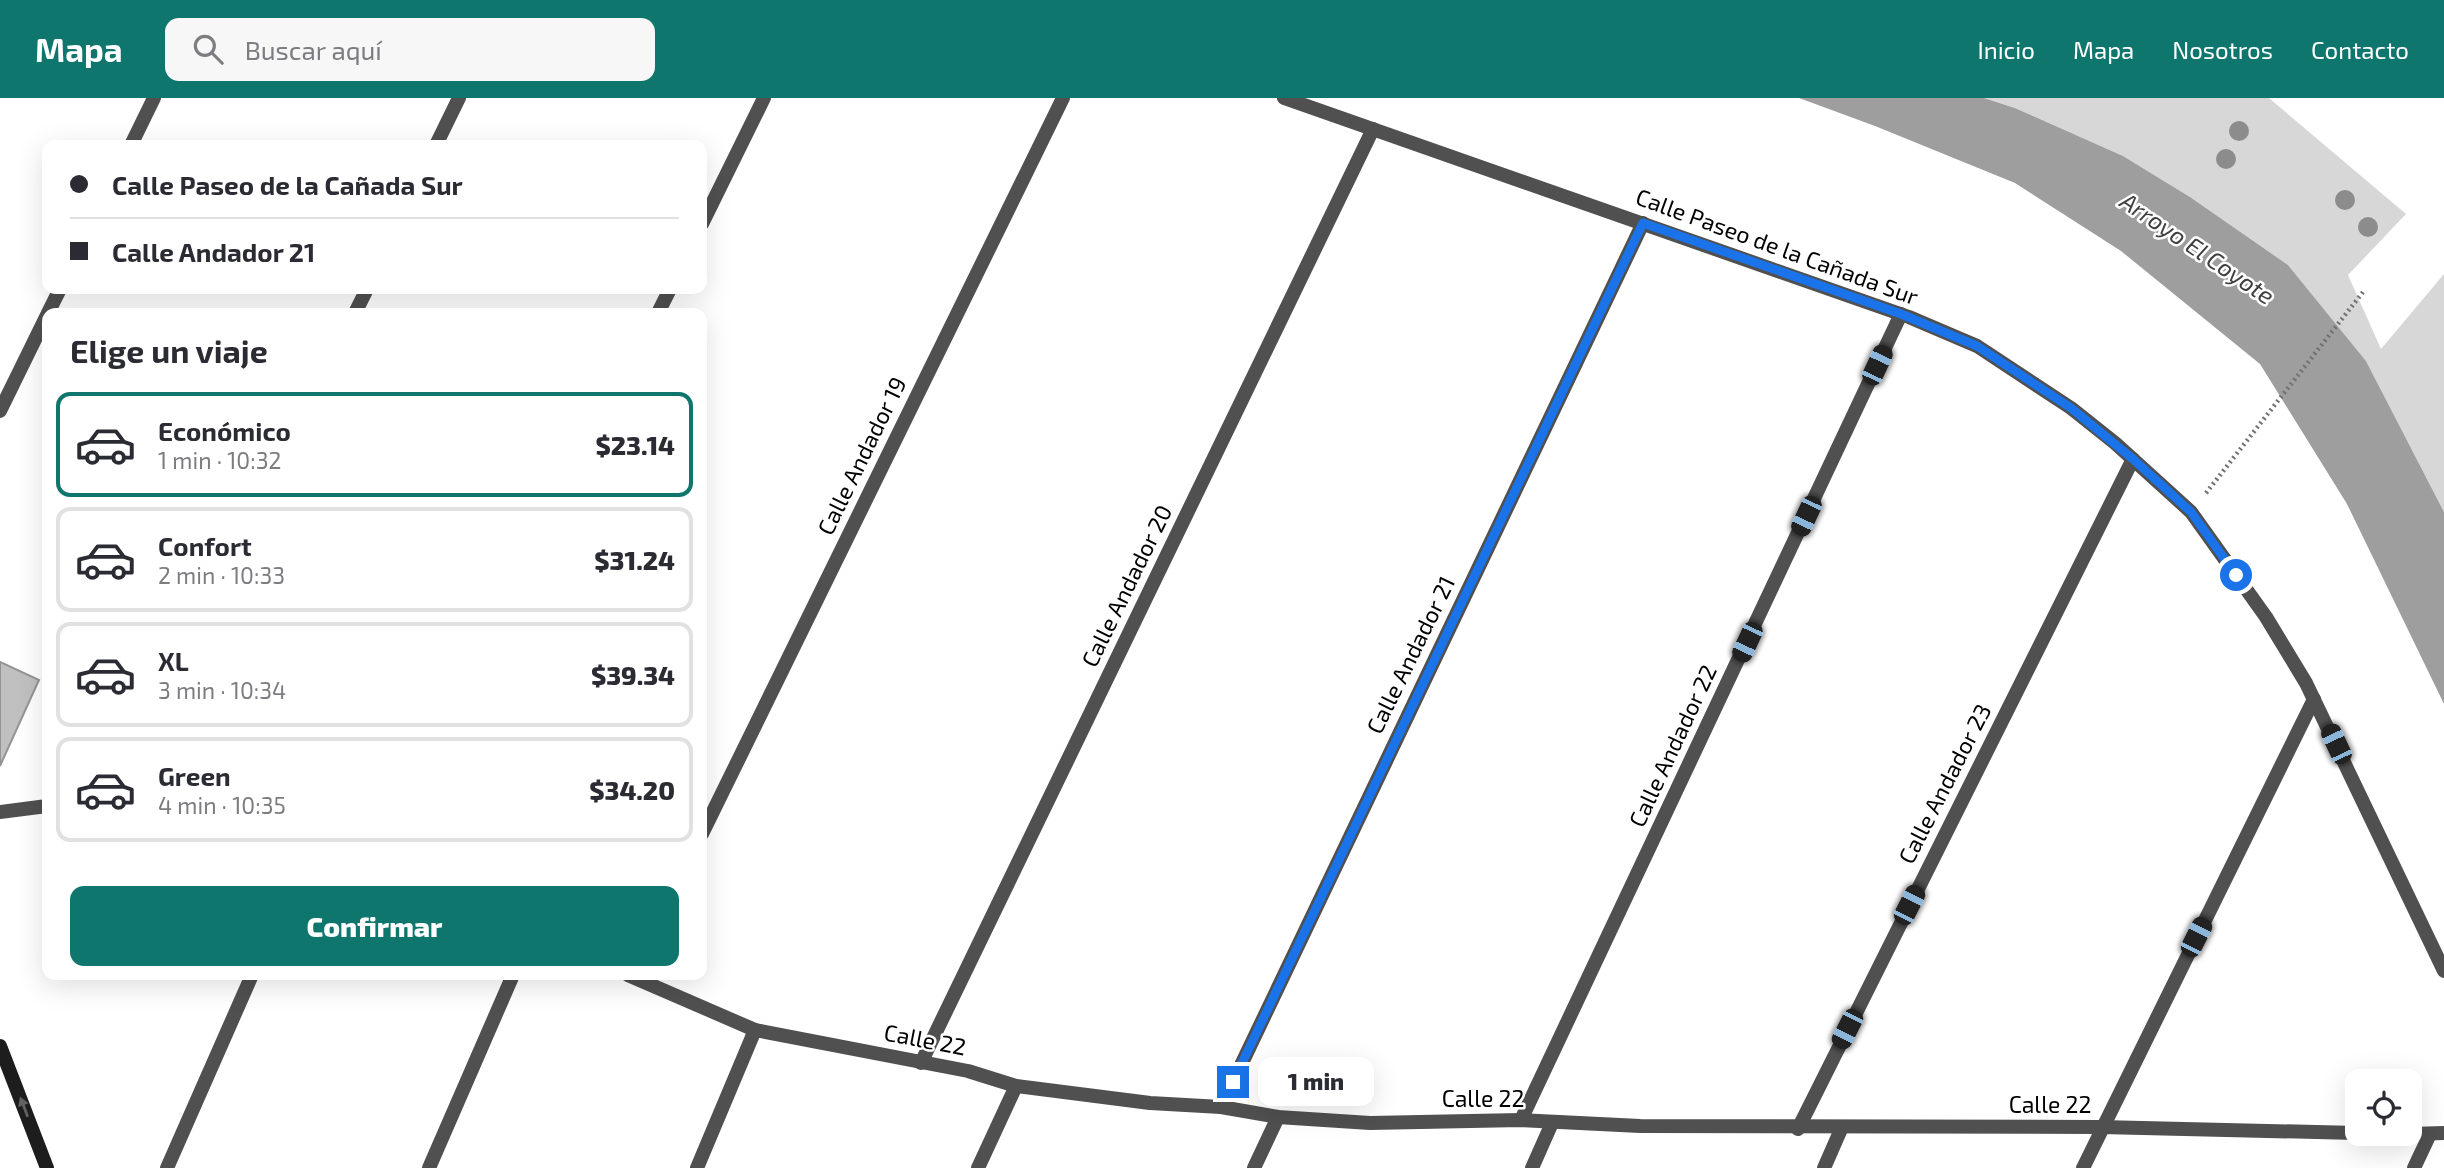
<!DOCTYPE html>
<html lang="es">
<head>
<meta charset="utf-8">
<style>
	:root { --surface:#fff; --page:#f7f7f7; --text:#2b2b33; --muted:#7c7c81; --line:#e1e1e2; --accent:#0f766e }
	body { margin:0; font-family:"Exo 2",sans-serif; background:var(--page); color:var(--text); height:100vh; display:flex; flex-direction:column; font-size:26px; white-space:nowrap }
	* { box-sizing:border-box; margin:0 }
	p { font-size:23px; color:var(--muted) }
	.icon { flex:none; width:38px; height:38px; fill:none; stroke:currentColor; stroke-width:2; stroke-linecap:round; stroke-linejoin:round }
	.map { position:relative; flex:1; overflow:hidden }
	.sheet { position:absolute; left:42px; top:210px; width:665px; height:672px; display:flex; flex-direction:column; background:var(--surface); border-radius:14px; box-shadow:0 7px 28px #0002 }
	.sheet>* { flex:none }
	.banner { position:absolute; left:42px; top:42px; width:665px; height:154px; border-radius:14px; box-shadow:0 7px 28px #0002; display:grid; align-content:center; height:154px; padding:0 28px; background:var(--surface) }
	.buttons { position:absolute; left:2345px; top:971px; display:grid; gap:14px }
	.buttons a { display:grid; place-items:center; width:77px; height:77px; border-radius:14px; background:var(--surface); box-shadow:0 7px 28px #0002; font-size:35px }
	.end { position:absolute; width:32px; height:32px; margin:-16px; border:9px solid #1a73e8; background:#fff; box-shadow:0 0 0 4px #fff }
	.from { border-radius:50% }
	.bubble { position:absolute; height:49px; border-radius:14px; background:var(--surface); box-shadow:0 7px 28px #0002; font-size:23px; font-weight:800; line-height:49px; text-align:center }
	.car { position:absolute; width:21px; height:42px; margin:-21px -10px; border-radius:9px; box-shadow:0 0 5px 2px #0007; background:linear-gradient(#222 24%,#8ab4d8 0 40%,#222 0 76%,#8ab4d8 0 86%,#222 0) }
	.banner b { display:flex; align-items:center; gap:24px; height:66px; font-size:26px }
	.banner b+b { border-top:2px solid var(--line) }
	.banner i { width:18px; height:18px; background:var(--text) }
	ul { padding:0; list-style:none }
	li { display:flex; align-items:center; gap:21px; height:105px; margin:0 14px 10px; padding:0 14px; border:4px solid var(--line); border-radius:14px }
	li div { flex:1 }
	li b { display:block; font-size:26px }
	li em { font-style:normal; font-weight:800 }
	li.current { border-color:var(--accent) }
	li>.icon { width:63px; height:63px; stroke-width:1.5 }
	h2 { padding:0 28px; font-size:32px; line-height:84px }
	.primary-button { display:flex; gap:14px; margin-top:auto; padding:14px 28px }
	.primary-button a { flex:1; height:80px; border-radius:14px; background:var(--accent); color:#fff; font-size:28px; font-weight:800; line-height:80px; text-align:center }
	header { display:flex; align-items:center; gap:42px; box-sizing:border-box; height:98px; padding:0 35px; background:var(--accent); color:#fff }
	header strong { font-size:33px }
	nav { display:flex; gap:38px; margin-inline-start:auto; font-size:24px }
	.search { width:490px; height:63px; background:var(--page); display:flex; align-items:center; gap:18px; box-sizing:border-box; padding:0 24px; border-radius:14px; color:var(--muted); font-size:26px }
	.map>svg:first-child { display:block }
	.green { fill:#d7d7d7 }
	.water { fill:#9e9e9e }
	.building { fill:#c0c0c0; stroke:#949494; stroke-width:2 }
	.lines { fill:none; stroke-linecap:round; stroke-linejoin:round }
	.path { stroke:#727272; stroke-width:4.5; stroke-dasharray:2 3.5; stroke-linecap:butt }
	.street { stroke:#505050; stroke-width:14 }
	.secondary { stroke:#1d1d1d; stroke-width:14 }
	.tree { fill:#8c8c8c }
	.oneway { fill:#616161 }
	.route { stroke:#1a73e8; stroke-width:9 }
	.labels { text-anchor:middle; stroke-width:5; stroke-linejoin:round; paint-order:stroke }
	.street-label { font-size:23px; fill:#000; stroke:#fff }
	.water-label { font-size:24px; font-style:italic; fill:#3f3f3f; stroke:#fff }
</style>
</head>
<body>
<header>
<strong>Mapa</strong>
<div class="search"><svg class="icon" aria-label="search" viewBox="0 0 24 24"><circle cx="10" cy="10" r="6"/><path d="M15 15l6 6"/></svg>Buscar aquí</div>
<nav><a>Inicio</a><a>Mapa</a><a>Nosotros</a><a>Contacto</a></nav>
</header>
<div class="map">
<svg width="2444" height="1070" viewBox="0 0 2444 1070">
	<rect width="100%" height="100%" fill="#fff"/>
	<path class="green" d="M1984 0H2269L2406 116 2348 177 2381 251 2444 176V414L2366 263 2288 167 2190 99 2123 58 2015 10Z"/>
	<path class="water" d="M1799 0H1984L2015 10 2123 58 2190 99 2288 167 2366 263 2444 414V606L2347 406 2260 266 2121 153 2015 85 1875 28Z"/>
	<path class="building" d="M0 564 39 582 0 668Z"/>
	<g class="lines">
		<path class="path" d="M2206 395 2363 194"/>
		<g class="street">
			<path d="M1284 0 1909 219 1977 248 2071 310 2115 345 2191 414 2266 519 2306 585 2444 873"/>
			<path d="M131 47 154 0"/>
			<path d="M436 47 459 0"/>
			<path d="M702 126 764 0"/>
			<path d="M48 215 60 191"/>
			<path d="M355 215 367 191"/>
			<path d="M658 215 670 191"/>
			<path d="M0 313 47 217"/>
			<path d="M0 714 47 708"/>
			<path d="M702 736 1063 0"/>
			<path d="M628 877 755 932 968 973 1016 988 1150 1005 1221 1009 1278 1019 1370 1025 1521 1022 1640 1028 2101 1029 2357 1035"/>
			<path d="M921 965 1373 31"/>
			<path d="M1221 1009 1643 125"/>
			<path d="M1521 1022 1901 216"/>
			<path d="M1798 1031 2133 361"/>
			<path d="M2410 1036 2444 1035"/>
			<path d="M167 1070 252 877"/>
			<path d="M429 1070 513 877"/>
			<path d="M697 1070 755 932"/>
			<path d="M978 1070 1016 988"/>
			<path d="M1254 1070 1278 1019"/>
			<path d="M1532 1070 1552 1025"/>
			<path d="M1824 1070 1842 1029"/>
			<path d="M2083 1070 2314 601"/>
			<path d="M2414 1070 2430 1036"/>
		</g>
		<path class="secondary" d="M0 948 47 1070"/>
	</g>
	<g class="tree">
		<circle cx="2239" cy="33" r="10"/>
		<circle cx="2226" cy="61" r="10"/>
		<circle cx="2345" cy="102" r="10"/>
		<circle cx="2368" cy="129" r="10"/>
	</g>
	<defs><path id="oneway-solid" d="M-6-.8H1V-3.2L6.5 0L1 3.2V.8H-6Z" transform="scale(1.75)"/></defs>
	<use class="oneway" href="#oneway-solid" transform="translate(24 1009) rotate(-111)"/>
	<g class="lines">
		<path class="route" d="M1233 984 1643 125 1901 216 1977 248 2071 310 2133 361 2191 414 2236 477"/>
	</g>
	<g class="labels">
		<g class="street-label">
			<text transform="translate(1777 149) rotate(20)" y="8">Calle Paseo de la Cañada Sur</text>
			<text transform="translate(862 358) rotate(-64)" y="8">Calle Andador 19</text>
			<text transform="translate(1127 488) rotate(-64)" y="8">Calle Andador 20</text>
			<text transform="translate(1411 557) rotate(-64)" y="8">Calle Andador 21</text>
			<text transform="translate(1673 648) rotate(-65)" y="8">Calle Andador 22</text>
			<text transform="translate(1945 686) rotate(-63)" y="8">Calle Andador 23</text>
			<text transform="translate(925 942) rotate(11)" y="8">Calle 22</text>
			<text x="1483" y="1009">Calle 22</text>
			<text x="2050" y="1015">Calle 22</text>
		</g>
		<g class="water-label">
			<text transform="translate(2197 151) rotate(34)" y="8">Arroyo El Coyote</text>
		</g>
	</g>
</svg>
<div class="buttons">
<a><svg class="icon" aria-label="locate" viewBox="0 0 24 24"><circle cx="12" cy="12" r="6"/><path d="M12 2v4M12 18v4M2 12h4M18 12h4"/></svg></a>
</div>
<i class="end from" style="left:2236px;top:477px"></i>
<i class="end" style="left:1233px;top:984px"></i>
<div class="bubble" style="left:1258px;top:959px;width:116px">1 min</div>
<i class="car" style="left:1877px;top:267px;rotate:25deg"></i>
<i class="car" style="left:1806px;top:418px;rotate:205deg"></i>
<i class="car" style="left:1747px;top:544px;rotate:205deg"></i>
<i class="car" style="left:2336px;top:646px;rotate:335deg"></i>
<i class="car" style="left:1909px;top:807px;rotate:27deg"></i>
<i class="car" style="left:2196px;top:839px;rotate:27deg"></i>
<i class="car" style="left:1847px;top:931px;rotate:207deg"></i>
<div class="banner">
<b><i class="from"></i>Calle Paseo de la Cañada Sur</b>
<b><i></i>Calle Andador 21</b>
</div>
<section class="sheet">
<h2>Elige un viaje</h2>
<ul>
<li class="current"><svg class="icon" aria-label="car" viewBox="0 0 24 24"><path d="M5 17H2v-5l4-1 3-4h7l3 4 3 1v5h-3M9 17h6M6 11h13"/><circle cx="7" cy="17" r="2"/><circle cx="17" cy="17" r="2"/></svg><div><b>Económico</b><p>1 min · 10:32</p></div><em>$23.14</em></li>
<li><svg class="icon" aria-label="car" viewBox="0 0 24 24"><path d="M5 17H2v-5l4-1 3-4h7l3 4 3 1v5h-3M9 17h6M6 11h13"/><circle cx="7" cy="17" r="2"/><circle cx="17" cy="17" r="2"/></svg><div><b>Confort</b><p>2 min · 10:33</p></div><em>$31.24</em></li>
<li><svg class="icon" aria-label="car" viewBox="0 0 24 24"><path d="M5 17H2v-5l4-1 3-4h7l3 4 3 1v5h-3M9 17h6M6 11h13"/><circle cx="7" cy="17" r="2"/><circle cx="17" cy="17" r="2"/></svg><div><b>XL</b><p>3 min · 10:34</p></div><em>$39.34</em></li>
<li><svg class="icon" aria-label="car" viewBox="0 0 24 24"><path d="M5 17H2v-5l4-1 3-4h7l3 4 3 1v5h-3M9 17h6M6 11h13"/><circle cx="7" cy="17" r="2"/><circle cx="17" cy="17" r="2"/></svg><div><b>Green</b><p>4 min · 10:35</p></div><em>$34.20</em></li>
</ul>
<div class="primary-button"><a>Confirmar</a></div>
</section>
</div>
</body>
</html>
